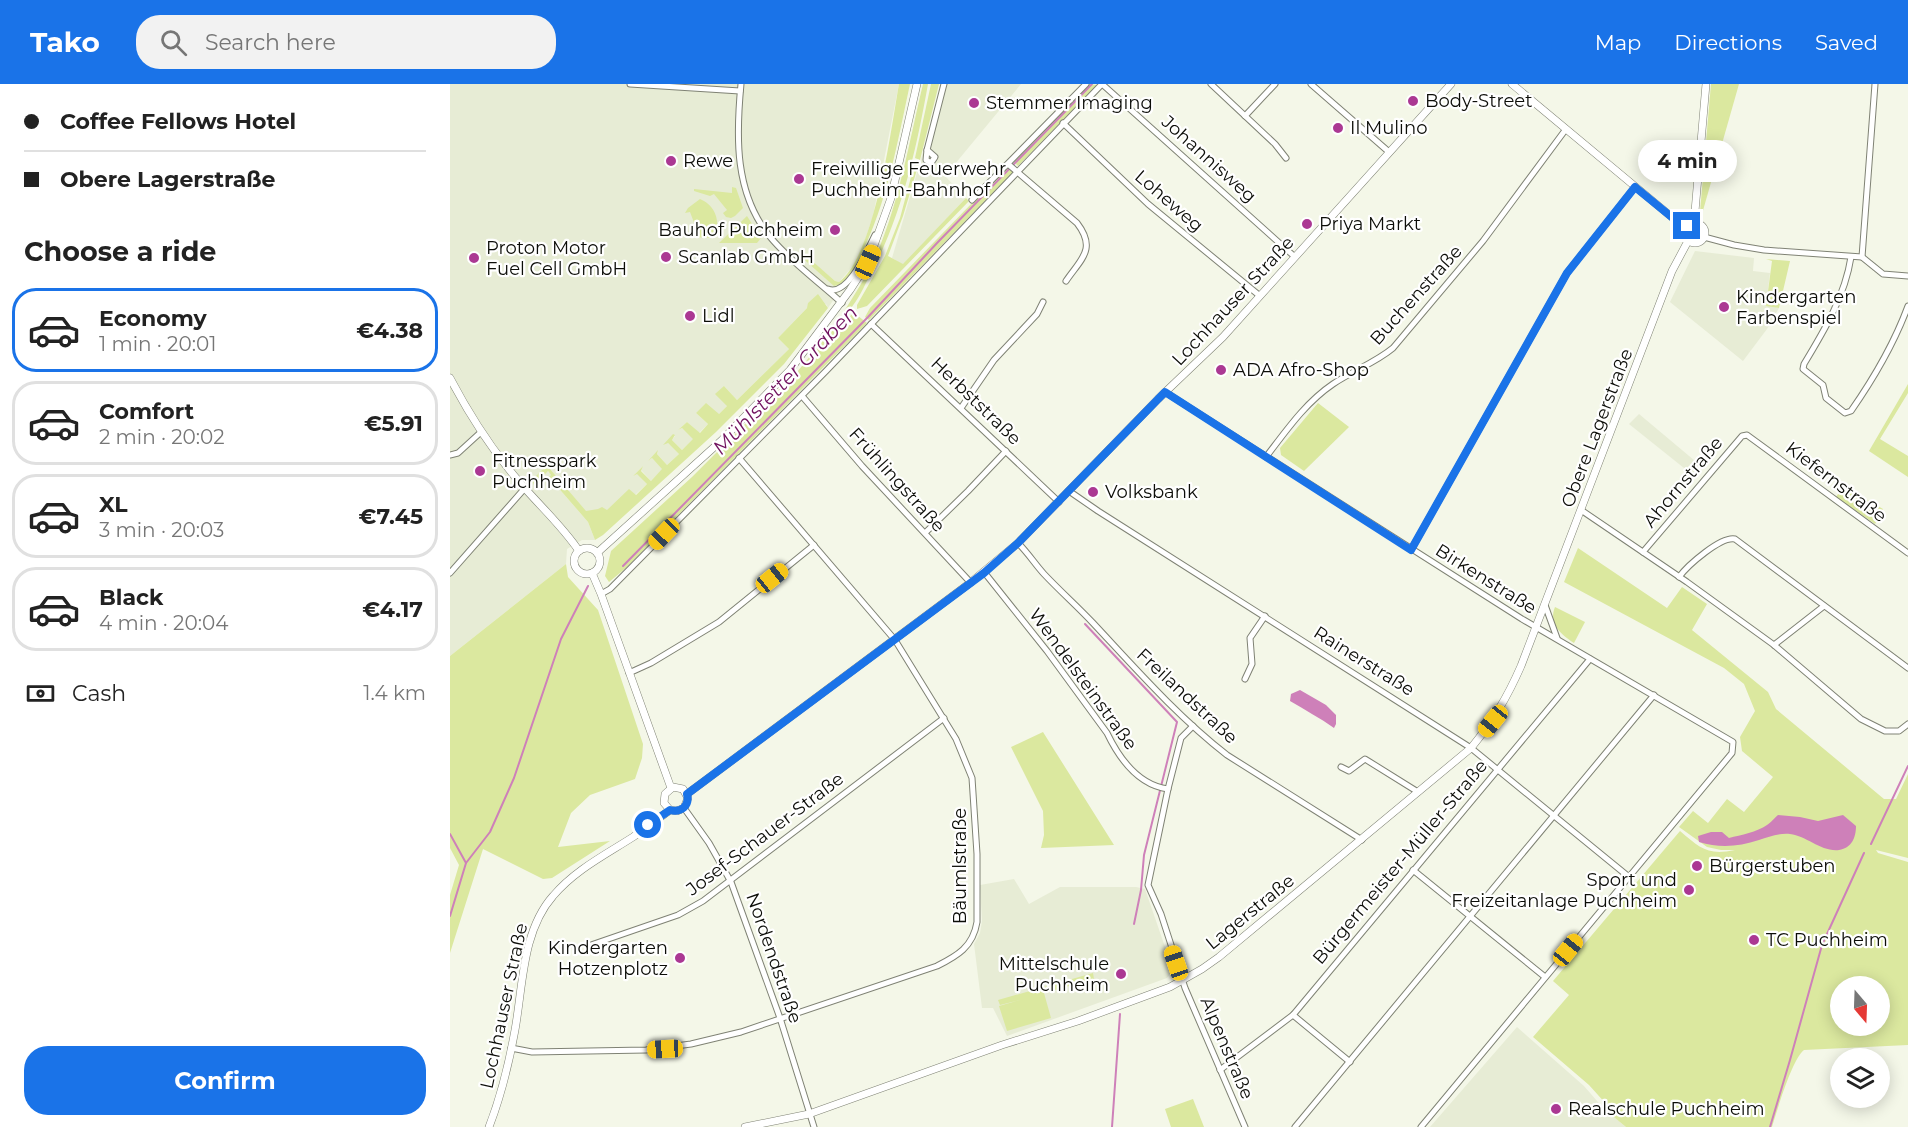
<!DOCTYPE html>
<html lang="en">
<head>
<meta charset="utf-8">
<style>
	:root { --surface:#fff; --page:#f2f2f2; --text:#222; --muted:#767676; --line:#e0e0e0; --accent:#1a73e8 }
	body { margin:0; font-family:Montserrat,sans-serif; background:var(--page); color:var(--text); height:100vh; display:flex; flex-direction:column; font-size:22px; white-space:nowrap }
	* { box-sizing:border-box; margin:0 }
	p { font-size:20px; color:var(--muted) }
	.icon { flex:none; width:33px; height:33px; fill:none; stroke:currentColor; stroke-width:2; stroke-linecap:round; stroke-linejoin:round }
	.map { position:relative; flex:1; overflow:hidden }
	.panel { display:flex; flex-direction:column; background:var(--surface); width:450px }
	.panel>* { flex:none }
	.hud { display:grid; align-content:center; height:132px; padding:0 24px; background:var(--surface) }
	.needle { width:39px; rotate:161deg }
	.buttons { position:absolute; left:1380px; top:892px; display:grid; gap:12px }
	.buttons a { display:grid; place-items:center; width:60px; height:60px; border-radius:50%; background:var(--surface); box-shadow:0 3px 15px #0003; font-size:30px }
	.end { position:absolute; width:27px; height:27px; margin:-14px; border:8px solid #1a73e8; background:#fff; box-shadow:0 0 0 3px #fff }
	.from { border-radius:50% }
	.bubble { position:absolute; height:42px; border-radius:21px; background:var(--surface); box-shadow:0 3px 15px #0003; font-size:20px; font-weight:700; line-height:42px; text-align:center }
	.car { position:absolute; width:18px; height:36px; margin:-18px -9px; border-radius:8px; box-shadow:0 0 4px 2px #0007; background:linear-gradient(#f5c518 24%,#345 0 40%,#f5c518 0 76%,#345 0 86%,#f5c518 0) }
	.hud b { display:flex; align-items:center; gap:21px; height:57px; font-size:22px }
	.hud b+b { border-top:2px solid var(--line) }
	.hud i { width:15px; height:15px; background:var(--text) }
	ul { padding:0; list-style:none }
	li { display:flex; align-items:center; gap:18px; height:84px; margin:0 12px 9px; padding:0 12px; border:3px solid var(--line); border-radius:24px }
	li div { flex:1 }
	li b { display:block; font-size:22px }
	li em { font-style:normal; font-weight:700 }
	li.on { border-color:var(--accent) }
	li>.icon { width:54px; height:54px; stroke-width:1.5 }
	h2 { padding:0 24px; font-size:27px; line-height:72px }
	.pay { display:flex; align-items:center; gap:15px; height:66px; padding:0 24px; font-size:22px }
	.pay p { margin-inline-start:auto }
	.action { display:flex; gap:12px; margin-top:auto; padding:12px 24px }
	.action a { flex:1; height:69px; border-radius:24px; background:var(--accent); color:#fff; font-size:24px; font-weight:700; line-height:69px; text-align:center }
	header { display:flex; align-items:center; gap:36px; box-sizing:border-box; height:84px; padding:0 30px; background:var(--accent); color:#fff }
	header strong { font-size:28px }
	nav { display:flex; gap:33px; margin-inline-start:auto; font-size:21px }
	.search { width:420px; height:54px; background:var(--page); display:flex; align-items:center; gap:15px; box-sizing:border-box; padding:0 21px; border-radius:24px; color:var(--muted); font-size:22px }
	main { display:flex; flex:1; min-height:0 }
	.map>svg:first-child { display:block }
	.built { fill:#e7ecd5 }
	.green { fill:#dbe89f; fill-rule:evenodd }
	.water { fill:#ce80b9 }
	.lines { fill:none; stroke-linecap:round; stroke-linejoin:round }
	.stream { stroke:#ce80b9; stroke-width:2 }
	.minor-casing { stroke:#7f8274; stroke-width:7 }
	.tertiary-casing { stroke:#7f8274; stroke-width:8 }
	.minor { stroke:#fff; stroke-width:5 }
	.tertiary { stroke:#fff; stroke-width:7 }
	.route { stroke:#1a73e8; stroke-width:8 }
	.poi-dot { fill:#ab3893; stroke:#fff; stroke-width:2 }
	.labels { text-anchor:middle; stroke-width:4.5; stroke-linejoin:round; paint-order:stroke }
	.poi-label { font-size:18px; fill:#0c0d08; stroke:#fff; text-anchor:start }
	.street-label { font-size:18px; fill:#0c0d08; stroke:#fff }
	.water-label { font-size:20px; font-style:italic; fill:#71125f; stroke:#fff }
</style>
</head>
<body>
<header>
<strong>Tako</strong>
<div class="search"><svg class="icon" aria-label="search" viewBox="0 0 24 24"><circle cx="10" cy="10" r="6"/><path d="M15 15l6 6"/></svg>Search here</div>
<nav><a>Map</a><a>Directions</a><a>Saved</a></nav>
</header>
<main>
<section class="panel">
<div class="hud">
<b><i class="from"></i>Coffee Fellows Hotel</b>
<b><i></i>Obere Lagerstraße</b>
</div>
<h2>Choose a ride</h2>
<ul>
<li class="on"><svg class="icon" aria-label="car" viewBox="0 0 24 24"><path d="M5 17H2v-5l4-1 3-4h7l3 4 3 1v5h-3M9 17h6M6 11h13"/><circle cx="7" cy="17" r="2"/><circle cx="17" cy="17" r="2"/></svg><div><b>Economy</b><p>1 min · 20:01</p></div><em>€4.38</em></li>
<li><svg class="icon" aria-label="car" viewBox="0 0 24 24"><path d="M5 17H2v-5l4-1 3-4h7l3 4 3 1v5h-3M9 17h6M6 11h13"/><circle cx="7" cy="17" r="2"/><circle cx="17" cy="17" r="2"/></svg><div><b>Comfort</b><p>2 min · 20:02</p></div><em>€5.91</em></li>
<li><svg class="icon" aria-label="car" viewBox="0 0 24 24"><path d="M5 17H2v-5l4-1 3-4h7l3 4 3 1v5h-3M9 17h6M6 11h13"/><circle cx="7" cy="17" r="2"/><circle cx="17" cy="17" r="2"/></svg><div><b>XL</b><p>3 min · 20:03</p></div><em>€7.45</em></li>
<li><svg class="icon" aria-label="car" viewBox="0 0 24 24"><path d="M5 17H2v-5l4-1 3-4h7l3 4 3 1v5h-3M9 17h6M6 11h13"/><circle cx="7" cy="17" r="2"/><circle cx="17" cy="17" r="2"/></svg><div><b>Black</b><p>4 min · 20:04</p></div><em>€4.17</em></li>
</ul>
<div class="pay"><svg class="icon" aria-label="cash" viewBox="0 0 24 24"><path d="M3 7h18v10H3z"/><circle cx="12" cy="12" r="2"/></svg>Cash<p>1.4 km</p></div>
<div class="action"><a>Confirm</a></div>
</section>
<div class="map">
<svg width="1458" height="1043" viewBox="0 0 1458 1043">
	<rect width="100%" height="100%" fill="#f4f7e8"/>
	<g class="built">
		<path d="M0 0H449L423 132 412 165 403 182 389 198 385 197 371 185 384 202 394 200 378 224 376 220 357 224 328 254 339 265 287 316 274 302 277 322 269 330 246 329 258 340 249 349 237 338 228 346 232 344 244 355 232 366 222 356 225 352 223 351 218 359 229 370 217 381 207 370 208 367 198 377 202 374 213 385 201 397 191 386 193 382 183 392 187 389 197 400 185 411 157 427H135L100 385 94 384 83 400 97 387 102 391 100 394 138 438 145 456H132L117 465 116 480 0 572Z"/>
		<path d="M493 0H571L495 92 516 114 453 181 442 174Z"/>
		<path d="M1245 167 1304 174 1303 187 1320 189 1316 221 1329 224 1317 245 1293 277 1220 218Z"/>
		<path d="M1189 330 1251 382 1244 392 1179 340Z"/>
		<path d="M564 795 579 820 610 803H686L695 805 723 886 717 894 557 952 543 924H532L524 860 530 849 532 837 530 801Z"/>
		<path d="M1067 943 1134 1002 1154 1025 1176 1043H980Z"/>
	</g>
	<g class="green">
		<path d="M449 0H460C445 69 434 140 394 200L384 202 349 171 352 168 385 197 389 198C425 171 441 45 449 0Z"/>
		<path d="M473 0H478C466 67 451 135 418 195 412 207 405 222 395 230L393 229C405 210 418 190 427 169 449 119 460 54 473 0Z"/>
		<path d="M481 0H489L470 76 465 74Z"/>
		<path d="M638 0 647 1 568 82 563 77Z"/>
		<path d="M1261 0H1289L1252 130 1250 128Z"/>
		<path d="M465 78 469 79 453 132 438 172 453 180 516 114 519 117 417 222 407 225V221L435 172 450 134Z"/>
		<path d="M557 83 563 88 419 236 415 233 420 224Z"/>
		<path d="M282 103 286 104 293 124 285 132 281 134 276 133 273 129 277 126 264 110 260 112 244 107V105L282 109Z"/>
		<path d="M250 115C264 121 270 134 266 149L261 154 244 153 243 151 248 149 240 128 235 129 238 124Z"/>
		<path d="M297 132 311 154 307 159H269Z"/>
		<path d="M1316 175 1340 177 1329 224 1316 222 1322 177Z"/>
		<path d="M368 210 378 224 334 280 266 348 153 451 145 456 138 438 99 393 101 391 98 387 84 401 82 396 94 384 100 385 136 427 148 425 152 423 157 426 179 405 186 411 197 400 187 390 183 392 193 382 191 387 201 397 212 385 202 374 198 377 208 366 207 370 217 381 229 370 218 359 213 361 223 350 225 351 222 356 232 366 243 355 232 344 228 346 237 338 250 349 258 340 246 329 256 319 269 330 277 322 265 310 274 302 287 316 339 265 328 254 357 224 358 219Z"/>
		<path d="M403 228 417 239 176 484 159 498 155 492 161 467 242 393 347 288 391 235 399 234Z"/>
		<path d="M1458 300V309L1430 355 1458 372V393L1419 367Z"/>
		<path d="M868 319 899 343 854 387 831 371 830 364Z"/>
		<path d="M1394 402 1433 425 1425 440 1386 413Z"/>
		<path d="M1128 464 1217 524 1232 503 1257 520 1242 546 1318 608 1326 625 1434 715H1446L1458 690V774L1426 766 1428 769 1458 778V961L1354 966C1342 975 1327 1027 1322 1043H1176L1154 1025 1157 1021 1139 1001 1083 953 1119 911 1103 897 1230 747C1250 764 1258 772 1285 766H1271L1257 763 1229 743 1243 727 1258 739 1277 715 1294 728 1323 693 1292 667 1290 653 1305 627 1294 600 1274 584 1114 498ZM1390 903H1430V942H1390Z"/>
		<path d="M116 480 118 493 148 526 193 660 192 674 185 695 140 711 121 729 108 763 160 757 102 794 93 795 33 765 0 869V811L9 781 0 764V572Z"/>
		<path d="M1105 523 1135 538 1124 559C1111 551 1098 539 1105 523Z"/>
		<path d="M593 648 664 761 591 764 594 751 593 727 561 663Z"/>
		<path d="M643 889 644 895 594 909 601 934 557 947 549 922 570 916 550 921 548 916Z"/>
		<path d="M743 1015 754 1043H721L715 1025Z"/>
	</g>
	<g class="water">
		<path d="M850 606 876 621 886 631V640L884 644C870 634 855 626 840 617L841 610Z"/>
		<path d="M1328 731 1350 733 1368 737 1393 731 1406 742C1406 753 1402 764 1389 766 1371 768 1357 752 1340 750 1328 749 1319 753 1309 756 1288 763 1269 764 1249 758L1248 752 1261 748H1272L1279 754C1291 751 1307 748 1317 741 1322 738 1324 734 1328 731Z"/>
	</g>
	<g class="lines">
		<g class="stream">
			<path d="M173 482 418 233 488 158 642 0"/>
			<path d="M635 540 727 638 694 771 691 806 684 840"/>
			<path d="M0 750 16 779 0 832"/>
			<path d="M1421 760 1458 682"/>
			<path d="M16 779 40 748 64 694 111 555 138 502"/>
			<path d="M662 1043 670 930"/>
			<path d="M1320 1043 1340 976 1372 861 1414 769"/>
		</g>
		<defs>
			<g id="minor">
				<path d="M180 0 290 7"/>
				<path d="M291 0C286 52 284 110 321 154 341 178 368 197 392 219"/>
				<path d="M652 0 845 173"/>
				<path d="M761 0 825 60 836 74"/>
				<path d="M861 0 939 68"/>
				<path d="M795 32 825 0"/>
				<path d="M613 39 698 120 810 212"/>
				<path d="M477 66 494 0"/>
				<path d="M477 66 485 73 481 79 476 76Z"/>
				<path d="M558 80 627 139C647 165 631 175 616 197"/>
				<path d="M522 116 636 0"/>
				<path d="M1254 153 1284 161 1314 166 1412 173 1433 190 1458 192"/>
				<path d="M1401 173C1395 212 1374 247 1354 280L1353 285 1373 301 1376 314 1395 329 1401 327C1424 294 1444 260 1458 222"/>
				<path d="M1412 173 1425 0"/>
				<path d="M378 205C398 213 417 167 425 151"/>
				<path d="M421 240 609 418"/>
				<path d="M715 308 1072 535 1283 658 1282 669 971 1043"/>
				<path d="M352 312 412 382 521 499"/>
				<path d="M511 324 544 276 587 230 593 218"/>
				<path d="M0 371 8 369 31 348"/>
				<path d="M816 373C836 347 855 319 883 300 902 287 925 279 943 264L1033 157 1116 45"/>
				<path d="M619 407 648 427 1021 664 1179 793"/>
				<path d="M1131 426 1237 498 1324 561 1411 635 1435 647H1449L1458 640"/>
				<path d="M476 448 518 407 556 367"/>
				<path d="M568 459C579 470 584 479 594 490 610 507 627 522 643 539 686 585 727 632 777 671L912 756"/>
				<path d="M961 466 1117 189 1185 103"/>
				<path d="M1193 468 1292 352 1297 351 1458 469"/>
				<path d="M534 488 597 567 657 649C669 674 688 701 718 705"/>
				<path d="M0 489 75 404"/>
				<path d="M1229 493C1238 481 1271 452 1285 455L1458 584"/>
				<path d="M151 510 160 505 376 287 652 0"/>
				<path d="M1095 521 1107 554"/>
				<path d="M1324 561 1374 522"/>
				<path d="M179 589 201 579 269 538 364 461"/>
				<path d="M795 595 802 580 800 554 815 532"/>
				<path d="M743 642 731 654 718 705 698 801 711 830 735 904 795 1043"/>
				<path d="M891 683 899 687 915 675 968 708"/>
				<path d="M234 724 259 759 281 798 330 934 364 1043"/>
				<path d="M963 786 1095 893"/>
				<path d="M138 862 228 831 253 817 494 634"/>
				<path d="M843 931 900 978"/>
				<path d="M61 964 82 968 196 966 241 960 291 948 487 882C507 872 523 863 527 838V770L522 694 506 655 445 556 289 374"/>
				<path d="M770 986 843 931 1140 575"/>
				<path d="M845 1043 1204 611"/>
			</g>
			<g id="tertiary">
				<path d="M1062 0 1235 144"/>
				<circle cx="1245" cy="149" r="10"/>
				<path d="M1244 139 1256 0"/>
				<path d="M0 294C20 332 43 368 72 401 91 423 113 443 129 467"/>
				<circle cx="137" cy="477" r="13"/>
				<path d="M147 469 272 356 340 286 400 206 418 178 441 114 467 0"/>
				<path d="M142 489 151 510 221 704"/>
				<path d="M237 710 520 499 568 459 708 315 773 253 1001 0"/>
				<path d="M39 1043C51 1012 59 979 65 946 73 902 72 847 103 812 125 786 155 771 183 753 196 744 208 735 220 726L227 727 234 724 238 714 233 705 223 703 215 710 214 719 220 726"/>
				<path d="M295 1043 359 1030 552 961 628 937 720 903 752 885 769 873 1021 664C1043 637 1057 614 1071 582L1222 187 1238 157"/>
			</g>
		</defs>
		<use href="#minor" class="minor-casing"/>
		<use href="#tertiary" class="tertiary-casing"/>
		<use href="#minor" class="minor"/>
		<use href="#tertiary" class="tertiary"/>
	</g>
	<g class="lines">
		<path class="route" d="M198 741 220 726C231 729 240 722 237 710L534 489 568 459 715 308 961 466 1117 189 1185 103 1235 144 1237 142"/>
	</g>
	<g class="poi-dot">
		<circle cx="963" cy="17" r="6"/>
		<circle cx="524" cy="19" r="6"/>
		<circle cx="888" cy="44" r="6"/>
		<circle cx="221" cy="77" r="6"/>
		<circle cx="349" cy="95" r="6"/>
		<circle cx="857" cy="140" r="6"/>
		<circle cx="385" cy="146" r="6"/>
		<circle cx="216" cy="173" r="6"/>
		<circle cx="24" cy="174" r="6"/>
		<circle cx="1274" cy="223" r="6"/>
		<circle cx="240" cy="232" r="6"/>
		<circle cx="771" cy="286" r="6"/>
		<circle cx="30" cy="387" r="6"/>
		<circle cx="643" cy="408" r="6"/>
		<circle cx="1247" cy="782" r="6"/>
		<circle cx="1239" cy="806" r="6"/>
		<circle cx="1304" cy="856" r="6"/>
		<circle cx="230" cy="874" r="6"/>
		<circle cx="671" cy="890" r="6"/>
		<circle cx="1106" cy="1025" r="6"/>
	</g>
	<g class="labels">
		<g class="poi-label">
			<text x="975" y="23">Body-Street</text>
			<text x="536" y="25">Stemmer Imaging</text>
			<text x="900" y="50">Il Mulino</text>
			<text x="233" y="83">Rewe</text>
			<text x="361" y="91">Freiwillige Feuerwehr<tspan x="361" dy="21">Puchheim-Bahnhof</tspan></text>
			<text x="869" y="146">Priya Markt</text>
			<text x="373" y="152" text-anchor="end">Bauhof Puchheim</text>
			<text x="36" y="170">Proton Motor<tspan x="36" dy="21">Fuel Cell GmbH</tspan></text>
			<text x="228" y="179">Scanlab GmbH</text>
			<text x="1286" y="219">Kindergarten<tspan x="1286" dy="21">Farbenspiel</tspan></text>
			<text x="252" y="238">Lidl</text>
			<text x="783" y="292">ADA Afro-Shop</text>
			<text x="42" y="383">Fitnesspark<tspan x="42" dy="21">Puchheim</tspan></text>
			<text x="655" y="414">Volksbank</text>
			<text x="1259" y="788">Bürgerstuben</text>
			<text x="1227" y="802" text-anchor="end">Sport und<tspan x="1227" dy="21">Freizeitanlage Puchheim</tspan></text>
			<text x="1316" y="862">TC Puchheim</text>
			<text x="218" y="870" text-anchor="end">Kindergarten<tspan x="218" dy="21">Hotzenplotz</tspan></text>
			<text x="659" y="886" text-anchor="end">Mittelschule<tspan x="659" dy="21">Puchheim</tspan></text>
			<text x="1118" y="1031">Realschule Puchheim</text>
		</g>
		<g class="street-label">
			<text transform="translate(759 75) rotate(42)" y="6">Johannisweg</text>
			<text transform="translate(719 117) rotate(41)" y="6">Loheweg</text>
			<text transform="translate(966 211) rotate(-48)" y="6">Buchenstraße</text>
			<text transform="translate(783 217) rotate(-47)" y="6">Lochhauser Straße</text>
			<text transform="translate(526 317) rotate(44)" y="6">Herbststraße</text>
			<text transform="translate(1147 344) rotate(-69)" y="6">Obere Lagerstraße</text>
			<text transform="translate(447 396) rotate(48)" y="6">Frühlingstraße</text>
			<text transform="translate(1233 398) rotate(-50)" y="6">Ahornstraße</text>
			<text transform="translate(1386 398) rotate(37)" y="6">Kiefernstraße</text>
			<text transform="translate(1036 495) rotate(32)" y="6">Birkenstraße</text>
			<text transform="translate(914 577) rotate(32)" y="6">Rainerstraße</text>
			<text transform="translate(633 595) rotate(54)" y="6">Wendelsteinstraße</text>
			<text transform="translate(737 612) rotate(43)" y="6">Freilandstraße</text>
			<text transform="translate(315 750) rotate(-37)" y="6">Josef-Schauer-Straße</text>
			<text transform="translate(950 778) rotate(-50)" y="6">Bürgermeister-Müller-Straße</text>
			<text transform="translate(510 782) rotate(-90)" y="6">Bäumlstraße</text>
			<text transform="translate(800 828) rotate(-39)" y="6">Lagerstraße</text>
			<text transform="translate(324 874) rotate(71)" y="6">Nordendstraße</text>
			<text transform="translate(54 922) rotate(-78)" y="6">Lochhauser Straße</text>
			<text transform="translate(777 964) rotate(67)" y="6">Alpenstraße</text>
		</g>
		<g class="water-label">
			<text transform="translate(335 296) rotate(-46)" y="7">Mühlstetter Graben</text>
		</g>
	</g>
</svg>
<div class="buttons">
<a><svg class="needle" viewBox="-14 -14 28 28"><path d="M0-13l5 13h-10z" fill="#e53935"/><path d="M0 13l5-13h-10z" fill="#767676"/></svg></a>
<a><svg class="icon" aria-label="layers" viewBox="0 0 24 24"><path d="M12 4l9 5-9 5-9-5zM3 14l9 5 9-5"/></svg></a>
</div>
<i class="end from" style="left:198px;top:741px"></i>
<i class="end" style="left:1237px;top:142px"></i>
<div class="bubble" style="left:1188px;top:56px;width:99px">4 min</div>
<i class="car" style="left:418px;top:178px;rotate:24deg"></i>
<i class="car" style="left:214px;top:450px;rotate:224deg"></i>
<i class="car" style="left:322px;top:494px;rotate:51deg"></i>
<i class="car" style="left:1043px;top:637px;rotate:219deg"></i>
<i class="car" style="left:1118px;top:866px;rotate:39deg"></i>
<i class="car" style="left:726px;top:879px;rotate:341deg"></i>
<i class="car" style="left:215px;top:965px;rotate:267deg"></i>
</div>
</main>
</body>
</html>
